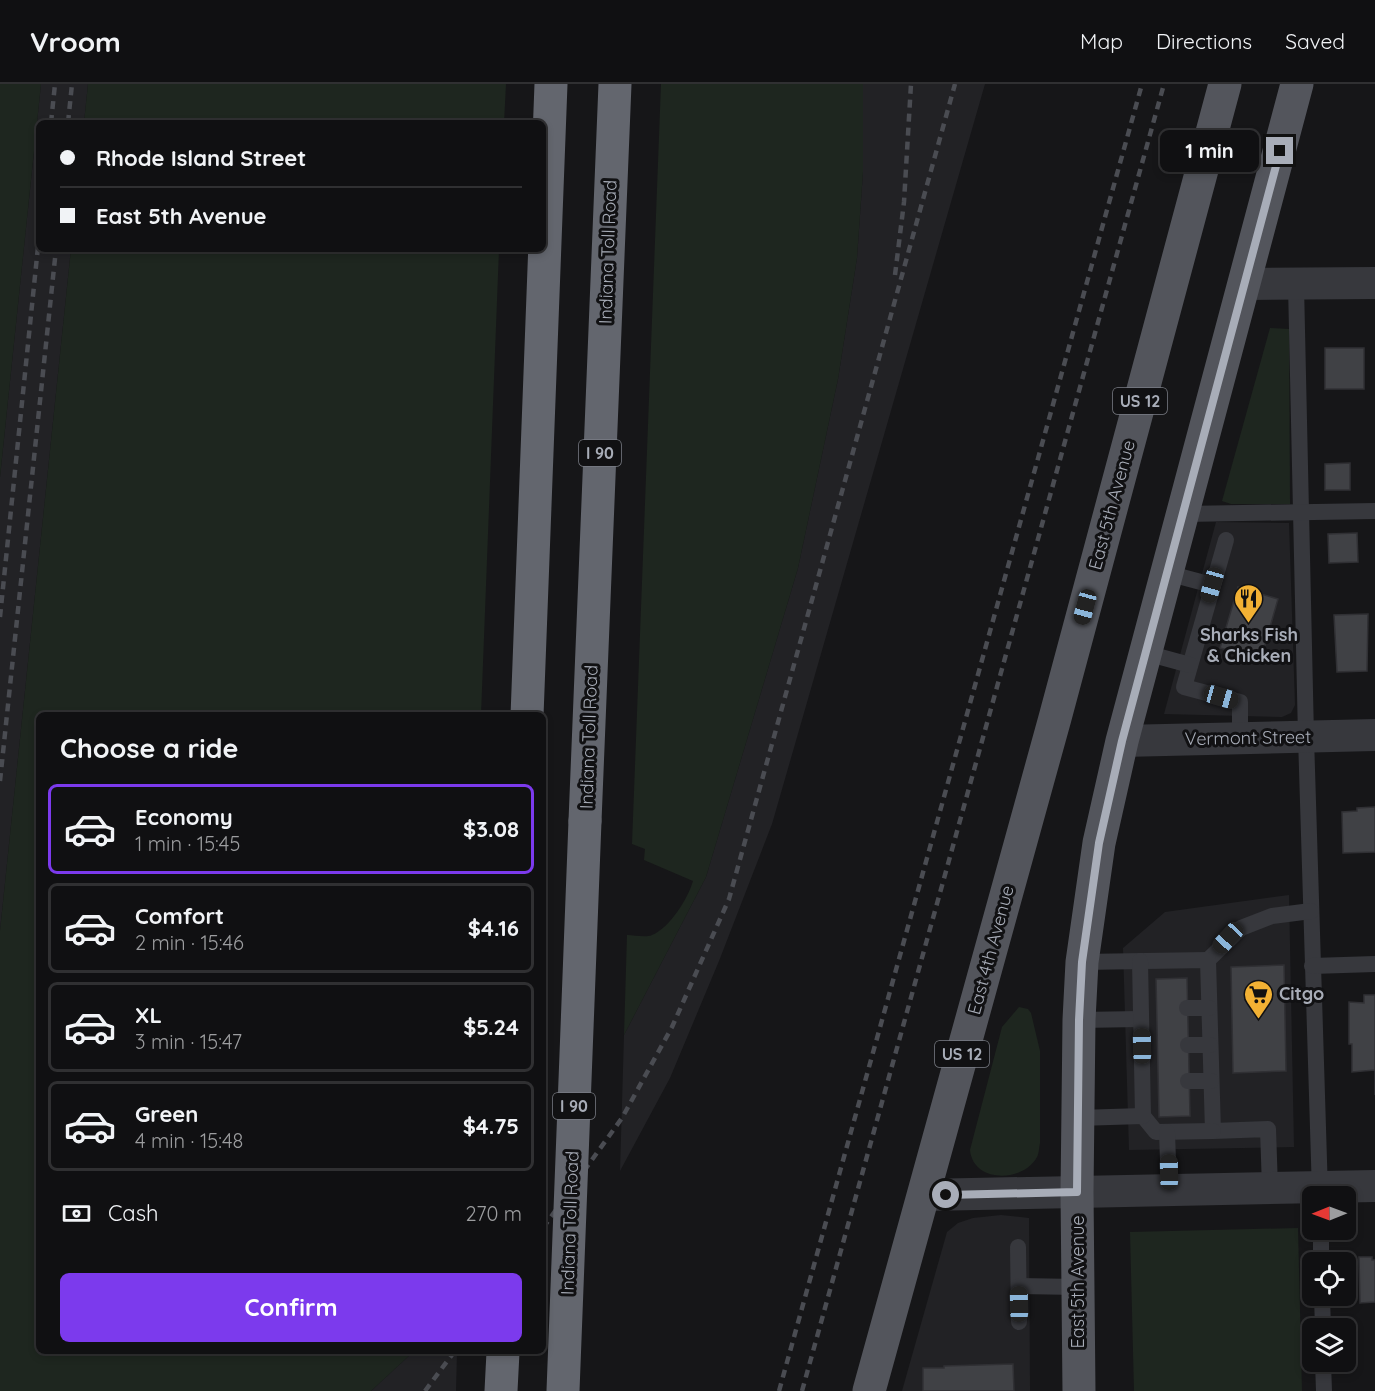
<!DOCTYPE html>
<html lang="en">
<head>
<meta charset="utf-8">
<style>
	:root { --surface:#101012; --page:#1e1e20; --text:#f1f3f6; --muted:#9c9d9f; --line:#303032; --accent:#7c3aed }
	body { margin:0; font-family:Quicksand,sans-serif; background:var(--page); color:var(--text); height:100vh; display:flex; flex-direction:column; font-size:22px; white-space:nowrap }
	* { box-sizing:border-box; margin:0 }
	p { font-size:20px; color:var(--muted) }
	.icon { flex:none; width:33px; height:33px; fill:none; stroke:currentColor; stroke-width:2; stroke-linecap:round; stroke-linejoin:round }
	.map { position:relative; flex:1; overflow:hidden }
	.drawer { position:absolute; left:36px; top:628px; width:510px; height:642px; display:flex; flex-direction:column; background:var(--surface); border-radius:9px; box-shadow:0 3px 9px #0003,0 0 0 2px var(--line) }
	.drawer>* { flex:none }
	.banner { position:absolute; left:36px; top:36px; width:510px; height:132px; border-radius:9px; box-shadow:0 3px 9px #0003,0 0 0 2px var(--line); display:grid; align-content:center; height:132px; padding:0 24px; background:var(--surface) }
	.needle { width:39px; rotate:269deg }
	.fabs { position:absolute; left:1302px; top:1102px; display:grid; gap:12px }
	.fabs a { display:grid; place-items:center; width:54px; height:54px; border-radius:9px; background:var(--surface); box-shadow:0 3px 9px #0003,0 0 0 2px var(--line); font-size:30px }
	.end { position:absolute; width:27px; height:27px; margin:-14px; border:8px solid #a8adb8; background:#111; box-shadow:0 0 0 3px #111 }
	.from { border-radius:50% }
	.bubble { position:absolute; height:42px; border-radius:9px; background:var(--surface); box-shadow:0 3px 9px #0003,0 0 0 2px var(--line); font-size:20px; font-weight:700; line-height:42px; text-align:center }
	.car { position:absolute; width:18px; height:36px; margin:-18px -9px; border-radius:8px; box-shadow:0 0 4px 2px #0007; background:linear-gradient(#222 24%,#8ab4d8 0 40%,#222 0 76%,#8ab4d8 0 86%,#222 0) }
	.banner b { display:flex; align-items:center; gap:21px; height:57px; font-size:22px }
	.banner b+b { border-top:2px solid var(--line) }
	.banner i { width:15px; height:15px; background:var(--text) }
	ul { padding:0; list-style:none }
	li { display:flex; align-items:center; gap:18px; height:90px; margin:0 12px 9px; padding:0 12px; border:3px solid var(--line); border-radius:9px }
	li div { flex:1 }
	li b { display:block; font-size:22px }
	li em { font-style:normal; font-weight:700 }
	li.on { border-color:var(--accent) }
	li>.icon { width:54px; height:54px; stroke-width:1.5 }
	h2 { padding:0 24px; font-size:27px; line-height:72px }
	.pay { display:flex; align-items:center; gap:15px; height:66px; padding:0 24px; font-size:22px }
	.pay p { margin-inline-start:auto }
	.cta { display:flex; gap:12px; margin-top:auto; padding:12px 24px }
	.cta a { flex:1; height:69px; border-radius:9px; background:var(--accent); color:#fff; font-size:24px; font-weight:700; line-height:69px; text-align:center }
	header { display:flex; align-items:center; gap:36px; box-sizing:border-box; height:84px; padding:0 30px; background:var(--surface); border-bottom:2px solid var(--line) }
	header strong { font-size:28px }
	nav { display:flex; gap:33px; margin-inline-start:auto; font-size:21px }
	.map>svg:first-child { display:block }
	.built { fill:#222225 }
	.green { fill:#1e261f }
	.building { fill:#404145; stroke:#303034; stroke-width:1.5 }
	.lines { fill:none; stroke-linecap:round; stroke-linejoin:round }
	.service { stroke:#37383d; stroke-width:16 }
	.minor { stroke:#37383d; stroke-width:32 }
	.primary { stroke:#53555c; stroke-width:33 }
	.motorway { stroke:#63666e; stroke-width:33 }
	.rail { stroke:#4a4c52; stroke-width:4.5; stroke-dasharray:8 6; stroke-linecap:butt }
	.motorway-bridge { stroke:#63666e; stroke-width:33 }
	.route { stroke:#a8adb8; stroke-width:8 }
	.labels { text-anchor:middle; stroke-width:6; stroke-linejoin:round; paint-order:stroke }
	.shield { fill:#111113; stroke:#7b7e86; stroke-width:1.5 }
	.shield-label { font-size:16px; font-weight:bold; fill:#a8adb8 }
	.street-label { font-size:18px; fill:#a8adb8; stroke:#111113 }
	.poi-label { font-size:18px; font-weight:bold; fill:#a8adb8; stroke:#111113 }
</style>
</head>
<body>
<header>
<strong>Vroom</strong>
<nav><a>Map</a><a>Directions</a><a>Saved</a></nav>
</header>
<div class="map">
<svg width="1375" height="1307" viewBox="0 0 1375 1307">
	<rect width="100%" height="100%" fill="#161618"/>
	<g class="built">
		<path d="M41 0H88L84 39H39V165H71L0 847V393Z"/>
		<path d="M863 0H985L772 740 719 877 670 994 620 1087 624 951 706 793 798 484 838 295 857 174 863 88Z"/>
		<path d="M1216 438 1289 439 1295 621 1291 629 1282 633 1164 630Z"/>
		<path d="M1289 811 1294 1063 1129 1066 1123 864 1165 828Z"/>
		<path d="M1001 1131 1029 1134 1030 1307H902L947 1148 958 1139 973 1134Z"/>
		<path d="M413 1268H457L456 1307H371Z"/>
	</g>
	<g class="green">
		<path d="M0 0H41L0 393Z"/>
		<path d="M88 0H506L504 39H84Z"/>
		<path d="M661 0H863V88L857 174 838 295 798 484 706 793 624 951 627 851C634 851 646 854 652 851 670 844 688 814 693 797L644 776 645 765 632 760Z"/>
		<path d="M71 165H499L481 631 39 632V1268H413L371 1307H0V847Z"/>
		<path d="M1270 244 1289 245 1290 420H1231L1222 417Z"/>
		<path d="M1019 923 1028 925 1031 929 1040 967V1059C1039 1063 1039 1070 1037 1073 1023 1099 973 1099 970 1066L1002 943Z"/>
		<path d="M1298 1144 1302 1307H1134L1130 1148Z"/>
	</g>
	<g class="building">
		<rect x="1325" y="264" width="39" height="41"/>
		<path d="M1350 379V406H1325V380Z"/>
		<path d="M1357 449 1358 478 1329 479 1328 450Z"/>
		<path d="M1238 503 1278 515 1261 575 1220 564Z"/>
		<path d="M1368 530 1367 587 1337 588 1334 531Z"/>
		<path d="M1375 723V768L1343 769 1342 728 1357 727V724Z"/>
		<path d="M1284 881 1286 987 1233 989 1231 883Z"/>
		<path d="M1187 894 1190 1032 1159 1033 1156 895Z"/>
		<path d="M1364 911H1375V1011V986L1352 988V960H1349V918L1364 919Z"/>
		<path d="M1359 1173H1372V1176H1375V1218L1360 1219Z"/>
		<path d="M1013 1280 1014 1307H923V1284H944V1282Z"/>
	</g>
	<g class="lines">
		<g class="service">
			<path d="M1296 201 1306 653 1320 1109"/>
			<path d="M1183 430 1375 427"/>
			<path d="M1226 456 1184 603 1240 618V654"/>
			<path d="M1167 489 1212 501"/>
			<path d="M1146 569 1190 581"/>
			<path d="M1208 876 1241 844 1272 832 1311 827"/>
			<path d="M1082 878 1208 876 1213 1047 1268 1045 1270 1104"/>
			<path d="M1312 882 1375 880"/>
			<path d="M1187 924H1209"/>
			<path d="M1079 936 1141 935"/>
			<path d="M1188 961H1210"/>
			<path d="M1188 997H1211"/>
			<path d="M1143 1032 1156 1048 1213 1047"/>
			<path d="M1078 1034 1143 1032 1140 877"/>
			<path d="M1167 1048 1169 1106"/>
			<path d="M1321 1146V1179"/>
			<path d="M1018 1163 1019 1238"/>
			<path d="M1019 1202 1078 1203"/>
			<path d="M1322 1212 1323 1245"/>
			<path d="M1323 1278 1324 1307"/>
		</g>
		<g class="minor">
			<path d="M1244 200 1375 199"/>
			<path d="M1122 657 1375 651"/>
			<path d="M924 1111 1375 1102"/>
		</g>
		<g class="primary">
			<path d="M869 1307 1055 634 1225 0"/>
			<path d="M1079 1307 1077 1108 1079 936 1082 878 1099 759 1122 657 1297 0"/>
		</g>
		<g class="motorway">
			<path d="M527 632 551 0"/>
			<path d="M585 737 615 0"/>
			<path d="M501 1307 503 1268"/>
		</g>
		<g class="rail">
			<path d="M51 39 55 0"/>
			<path d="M68 39 72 0"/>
			<path d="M895 191 904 118 911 0"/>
			<path d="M0 533 39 153"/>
			<path d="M0 697 56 165"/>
			<path d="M543 1144 622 1034 672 943 729 815 955 0"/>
			<path d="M425 1307 454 1268"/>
			<path d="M779 1307 1142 0"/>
			<path d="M802 1307 1164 0"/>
		</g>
		<path class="motorway-bridge" d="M563 1307 585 737"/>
	</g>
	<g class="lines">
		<path class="route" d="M946 1111 1077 1108 1079 936 1082 878 1099 759 1122 657 1280 67"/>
	</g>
	<defs>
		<symbol id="restaurant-pin" viewBox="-11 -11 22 30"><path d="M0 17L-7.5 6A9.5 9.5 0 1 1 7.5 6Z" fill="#f2b134" stroke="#111113"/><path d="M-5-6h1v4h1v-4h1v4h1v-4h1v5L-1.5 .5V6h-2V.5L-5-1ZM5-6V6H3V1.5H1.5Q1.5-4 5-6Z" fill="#111"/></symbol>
		<symbol id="supermarket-pin" viewBox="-11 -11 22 30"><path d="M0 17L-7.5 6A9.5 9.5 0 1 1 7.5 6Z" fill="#f2b134" stroke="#111113"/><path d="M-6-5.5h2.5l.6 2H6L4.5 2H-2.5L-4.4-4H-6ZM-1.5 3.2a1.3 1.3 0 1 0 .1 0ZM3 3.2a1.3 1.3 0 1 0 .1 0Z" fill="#111"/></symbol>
	</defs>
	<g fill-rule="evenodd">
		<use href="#restaurant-pin" x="1232" y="498" width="33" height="45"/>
		<use href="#supermarket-pin" x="1242" y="894" width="33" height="45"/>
	</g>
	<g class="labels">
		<g class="shield">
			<rect x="1113" y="304" width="54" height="26" rx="4.5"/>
			<rect x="579" y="356" width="42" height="26" rx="4.5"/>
			<rect x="935" y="957" width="54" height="26" rx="4.5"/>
			<rect x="553" y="1009" width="42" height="26" rx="4.5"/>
		</g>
		<g class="shield-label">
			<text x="1140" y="323">US 12</text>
			<text x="600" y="375">I 90</text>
			<text x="962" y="976">US 12</text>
			<text x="574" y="1028">I 90</text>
		</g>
		<g class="street-label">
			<text transform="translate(608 168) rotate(-88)" y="6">Indiana Toll Road</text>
			<text transform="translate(1112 421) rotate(-75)" y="6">East 5th Avenue</text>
			<text transform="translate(589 653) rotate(-88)" y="6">Indiana Toll Road</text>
			<text transform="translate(1248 654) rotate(-1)" y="6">Vermont Street</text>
			<text transform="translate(991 866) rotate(-75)" y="6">East 4th Avenue</text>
			<text transform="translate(570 1139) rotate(-88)" y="6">Indiana Toll Road</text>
			<text transform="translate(1078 1198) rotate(-90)" y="6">East 5th Avenue</text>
		</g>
		<g class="poi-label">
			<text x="1249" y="557">Sharks Fish<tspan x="1249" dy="21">&amp; Chicken</tspan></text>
			<text x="1279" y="916" text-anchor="start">Citgo</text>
		</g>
	</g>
</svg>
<div class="fabs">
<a><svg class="needle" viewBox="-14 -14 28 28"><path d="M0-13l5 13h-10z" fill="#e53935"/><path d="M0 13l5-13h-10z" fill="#9c9d9f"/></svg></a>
<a><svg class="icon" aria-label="locate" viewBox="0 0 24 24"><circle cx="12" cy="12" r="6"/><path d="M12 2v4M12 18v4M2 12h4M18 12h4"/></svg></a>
<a><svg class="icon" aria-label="layers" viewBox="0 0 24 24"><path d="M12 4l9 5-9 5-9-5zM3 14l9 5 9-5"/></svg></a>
</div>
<i class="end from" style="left:946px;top:1111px"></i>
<i class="end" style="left:1280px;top:67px"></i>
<div class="bubble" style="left:1160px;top:46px;width:99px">1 min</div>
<i class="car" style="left:1212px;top:501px;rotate:196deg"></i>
<i class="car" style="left:1085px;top:523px;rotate:195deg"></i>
<i class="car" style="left:1221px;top:613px;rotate:106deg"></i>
<i class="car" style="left:1228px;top:854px;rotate:223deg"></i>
<i class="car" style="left:1142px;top:962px;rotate:359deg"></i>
<i class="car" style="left:1169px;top:1088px;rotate:359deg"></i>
<i class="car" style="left:1019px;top:1220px;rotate:359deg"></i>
<div class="banner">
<b><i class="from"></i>Rhode Island Street</b>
<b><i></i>East 5th Avenue</b>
</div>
<section class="drawer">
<h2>Choose a ride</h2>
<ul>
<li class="on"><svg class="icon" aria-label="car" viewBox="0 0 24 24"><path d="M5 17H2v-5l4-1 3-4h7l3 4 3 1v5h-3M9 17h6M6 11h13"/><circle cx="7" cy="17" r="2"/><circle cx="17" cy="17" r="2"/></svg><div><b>Economy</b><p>1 min · 15:45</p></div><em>$3.08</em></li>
<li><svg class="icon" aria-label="car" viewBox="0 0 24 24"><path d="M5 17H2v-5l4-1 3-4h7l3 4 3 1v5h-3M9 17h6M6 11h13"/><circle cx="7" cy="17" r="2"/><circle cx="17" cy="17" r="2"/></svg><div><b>Comfort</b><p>2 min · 15:46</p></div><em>$4.16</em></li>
<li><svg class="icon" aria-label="car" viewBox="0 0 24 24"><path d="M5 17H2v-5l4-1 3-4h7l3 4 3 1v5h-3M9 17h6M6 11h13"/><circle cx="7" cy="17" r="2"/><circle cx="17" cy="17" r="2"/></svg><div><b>XL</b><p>3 min · 15:47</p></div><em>$5.24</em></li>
<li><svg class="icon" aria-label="car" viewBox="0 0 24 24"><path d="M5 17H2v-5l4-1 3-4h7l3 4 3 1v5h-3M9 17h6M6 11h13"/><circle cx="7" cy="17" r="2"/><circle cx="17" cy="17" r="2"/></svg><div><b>Green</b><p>4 min · 15:48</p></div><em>$4.75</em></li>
</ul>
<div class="pay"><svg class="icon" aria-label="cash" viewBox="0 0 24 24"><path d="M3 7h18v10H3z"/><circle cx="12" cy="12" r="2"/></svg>Cash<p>270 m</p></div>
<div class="cta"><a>Confirm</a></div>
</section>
</div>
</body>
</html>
